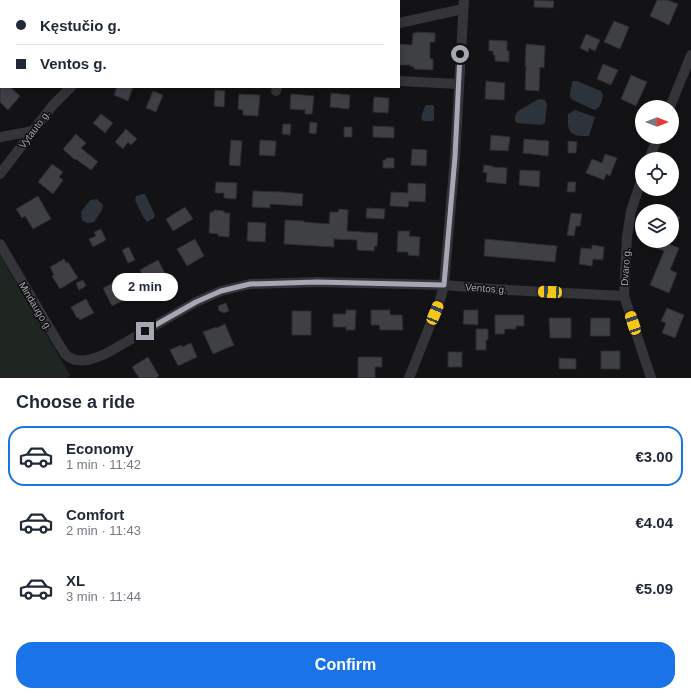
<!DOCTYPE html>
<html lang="en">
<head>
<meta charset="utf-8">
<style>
	:root { --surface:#fff; --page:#f2f2f3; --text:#1f2937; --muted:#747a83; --line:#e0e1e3; --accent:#1a73e8 }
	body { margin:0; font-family:Helvetica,sans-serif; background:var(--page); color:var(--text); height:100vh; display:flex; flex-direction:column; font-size:15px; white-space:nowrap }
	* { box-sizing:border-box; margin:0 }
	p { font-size:13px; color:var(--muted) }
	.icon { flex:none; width:22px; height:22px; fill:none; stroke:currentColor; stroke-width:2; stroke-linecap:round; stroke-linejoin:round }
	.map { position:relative; height:378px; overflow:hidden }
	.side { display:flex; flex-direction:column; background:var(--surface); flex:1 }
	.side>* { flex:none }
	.guide { position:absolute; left:0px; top:0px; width:400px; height:88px; box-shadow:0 2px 10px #0003; display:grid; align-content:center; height:88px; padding:0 16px; background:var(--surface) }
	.needle { width:26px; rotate:90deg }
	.tools { position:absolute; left:635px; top:100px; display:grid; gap:8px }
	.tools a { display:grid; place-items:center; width:44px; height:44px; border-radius:50%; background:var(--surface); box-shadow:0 2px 10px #0003; font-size:20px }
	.end { position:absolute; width:18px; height:18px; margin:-9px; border:5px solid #a5a7b3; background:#111; box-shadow:0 0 0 2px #111 }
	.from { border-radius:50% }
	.bubble { position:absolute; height:28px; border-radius:14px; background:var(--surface); box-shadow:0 2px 10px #0003; font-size:13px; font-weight:800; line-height:28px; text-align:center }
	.car { position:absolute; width:12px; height:24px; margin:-12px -6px; border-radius:5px; box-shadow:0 0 3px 1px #0007; background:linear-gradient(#f5c518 24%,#345 0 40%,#f5c518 0 76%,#345 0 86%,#f5c518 0) }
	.guide b { display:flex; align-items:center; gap:14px; height:38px; font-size:15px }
	.guide b+b { border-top:1px solid var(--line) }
	.guide i { width:10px; height:10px; background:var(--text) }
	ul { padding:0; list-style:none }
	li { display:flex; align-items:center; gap:12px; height:60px; margin:0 8px 6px; padding:0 8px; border:2px solid transparent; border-radius:16px }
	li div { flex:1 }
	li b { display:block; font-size:15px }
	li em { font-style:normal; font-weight:800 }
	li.active { border-color:var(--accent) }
	li>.icon { width:36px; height:36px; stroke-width:1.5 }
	h2 { padding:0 16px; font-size:18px; line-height:48px }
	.button { display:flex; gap:8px; margin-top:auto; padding:8px 16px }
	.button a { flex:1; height:46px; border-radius:16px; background:var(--accent); color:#fff; font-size:16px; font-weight:800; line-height:46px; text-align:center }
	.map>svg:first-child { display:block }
	.green { fill:#1f2621 }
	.water { fill:#2d333b }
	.building { fill:#3f4044; stroke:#2d2d30 }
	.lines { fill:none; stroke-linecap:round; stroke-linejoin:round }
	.street { stroke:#343439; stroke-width:10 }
	.route { stroke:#a5a7b3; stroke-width:5 }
	.labels { text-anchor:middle; stroke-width:3; stroke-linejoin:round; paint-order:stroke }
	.street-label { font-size:10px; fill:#a5a7b3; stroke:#0e0e0f }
</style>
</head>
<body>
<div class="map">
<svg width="691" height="378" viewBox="0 0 691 378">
	<rect width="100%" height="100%" fill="#131214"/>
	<path class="green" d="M0 255 70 375 67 378H0Z"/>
	<g class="water">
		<path d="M573 81H577L601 91 603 95C602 101 600 109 594 110L571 99 570 95 572 82Z"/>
		<path d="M541 99 545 100 547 104 545 123 541 125 517 123 515 121V116L518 111 537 100Z"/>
		<path d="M426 105H433L434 106V120L433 121H423L421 118 425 106Z"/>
		<path d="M575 110 595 117 589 136C569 137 567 131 568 114Z"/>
		<path d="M143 194H145L155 215 154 218 147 222 143 217 135 200 136 196Z"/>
		<path d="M97 199 103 205 102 210 94 222 87 223 82 220 81 212 90 200Z"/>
	</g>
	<g class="building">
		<path d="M534 0 554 1 553 8 534 7Z"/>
		<path d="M657 0H668L678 4 669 25 650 16Z"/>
		<path d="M614 21 629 27 620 49 604 42Z"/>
		<path d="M416 32 435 33V42H430V59H433V70L414 69V67L410 66V65H399V44L412 45 413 33H416Z"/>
		<path d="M586 34 600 40 595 51 589 48 588 52 580 48Z"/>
		<path d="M489 40 507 41V51H509V62L495 61V55H493V51H489Z"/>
		<path d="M526 44 545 46 544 68 540 67 539 91 525 90 526 66H525Z"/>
		<path d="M603 64 618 70 611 85 597 79Z"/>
		<path d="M631 75 647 82 636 106 621 99Z"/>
		<path d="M486 81 505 83 504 100 485 99Z"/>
		<path d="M0 87H10L20 96 8 110 0 102Z"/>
		<path d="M117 87H133L128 101 114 95Z"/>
		<path d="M215 90 225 91 224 107 214 106Z"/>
		<path d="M153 91 163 95 156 112 146 108Z"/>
		<path d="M331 93 350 95 349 109 330 107Z"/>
		<path d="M239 94 260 95 258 116 243 115V110L238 109Z"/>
		<path d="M291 94 314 96 312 114H305V110L290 109Z"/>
		<path d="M374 97 389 98 388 113 373 112Z"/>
		<path d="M101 114 113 123 105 133 93 123Z"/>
		<path d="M310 122 317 123 316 134 309 133Z"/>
		<path d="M283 124H291L290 135 282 134Z"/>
		<path d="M373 126 394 127V138L373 137Z"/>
		<rect x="344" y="127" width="8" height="10"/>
		<path d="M126 129 137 139 131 145 128 142 123 149 115 142Z"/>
		<path d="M76 134 86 143 81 148 98 162 91 170 76 159 75 160 63 149Z"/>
		<path d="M491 135 510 137 508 151 490 150Z"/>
		<path d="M524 139 549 141 548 156 523 153Z"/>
		<path d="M231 140 242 141 240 166 229 165Z"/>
		<path d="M260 140 276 141 275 156 259 155Z"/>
		<path d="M568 141 577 142 576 153H568Z"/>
		<path d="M412 149 427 150 426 166 411 165Z"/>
		<path d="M605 154 617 158 610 176 606 174 604 180 586 173 592 159 602 163Z"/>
		<path d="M386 158H394V168H383V160H386Z"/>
		<path d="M52 164 63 172 59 177 63 180 53 194 38 182Z"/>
		<path d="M484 165 493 166 492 167 507 168 506 184 486 182 487 173 483 172Z"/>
		<path d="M520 170 540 171 539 187 519 185Z"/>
		<path d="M216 182 237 183 236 199 224 198V193H215Z"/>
		<path d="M568 182H576L575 192H567Z"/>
		<path d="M408 183 426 184 425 202 409 201 408 207 390 206 391 192 408 193Z"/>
		<path d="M253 191 282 192 303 194 302 206 270 204V208L252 207Z"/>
		<path d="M38 196 51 219 33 229 25 216 22 218 16 209Z"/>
		<path d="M185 207 193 219 173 231 166 219Z"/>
		<path d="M367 208 385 209 384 219 366 218Z"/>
		<path d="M339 209 348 210 347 231 378 233 377 246H375L374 251 357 250V240L334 239V247L284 244 285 220 304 221V222L329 224 330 212H338Z"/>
		<path d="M214 210 224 211V213H230L229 237 218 236V234L209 233 210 212H214Z"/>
		<path d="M571 213 582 214 580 226H576L574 236 567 235Z"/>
		<path d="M672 214 680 217 673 236H672Z"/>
		<path d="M248 222 266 223 265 242 247 241Z"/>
		<path d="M101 229 106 240 93 247 89 239 96 236 94 232Z"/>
		<path d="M398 231H410L409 236 420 237 419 256 408 255V252H397Z"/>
		<path d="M195 239 204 256 187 266 177 249Z"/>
		<path d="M485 239 557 246 555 262 484 256Z"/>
		<path d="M659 241H661L679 248 670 270 677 273 669 293 650 285 664 251 656 248Z"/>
		<path d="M592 245 604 247 603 260 593 259 592 266 579 264 581 248 592 249Z"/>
		<path d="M129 247 135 260 128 263 122 250Z"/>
		<path d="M64 259 66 263 68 262 78 278 60 289 52 276 54 275 50 267Z"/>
		<path d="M158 260 167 277 150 287 140 270Z"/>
		<path d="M83 280 86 286 79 290 76 283Z"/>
		<path d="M113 283 122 301 112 306 103 288Z"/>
		<path d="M86 299 94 313 80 320 78 317 77 318 71 307Z"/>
		<path d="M226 303 229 311 224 313 219 311 218 306Z"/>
		<path d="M667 308 684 315 675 338 662 333 666 323 661 321Z"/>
		<path d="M346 310H356L355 330H346V327H333V314H346Z"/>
		<path d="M371 310H390V315H402L403 330H380L379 325H371Z"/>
		<path d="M464 310H478V325L463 324Z"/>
		<rect x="292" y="311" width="19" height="24"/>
		<path d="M495 315H524V326H516V329H505L504 334H495Z"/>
		<path d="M549 318H571V338H550Z"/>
		<path d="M591 318H610V336H590Z"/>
		<path d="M225 324 234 345 213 354 203 332 216 327 217 328Z"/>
		<path d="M476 329H488V340H486V350H476Z"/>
		<path d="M191 343 197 357 178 366 170 350 181 345 182 347Z"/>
		<rect x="601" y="351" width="19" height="18"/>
		<rect x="448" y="352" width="14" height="15"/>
		<path d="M148 357 159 376 156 378H139L132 367Z"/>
		<path d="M358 357H382V367H375V378H358Z"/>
		<path d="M559 358 576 359V369H559Z"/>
	</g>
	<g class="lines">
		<g class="street">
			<path d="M116 1V0"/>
			<path d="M399 23 463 9"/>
			<path d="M399 81 459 84"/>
			<path d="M276 91 277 87"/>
			<path d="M670 107 691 55"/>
			<path d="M0 137 33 131"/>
			<path d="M649 159 658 137"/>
			<path d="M0 174 53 105 71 87"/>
			<path d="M642 178 631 211 627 237 624 296 651 378"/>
			<path d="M0 244 60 346C62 348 63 351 65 354 77 366 94 359 107 353L196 302 221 291 250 284 317 282 444 285 491 289 624 296"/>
			<path d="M409 378 440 300 444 285 455 157 464 0"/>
		</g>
	</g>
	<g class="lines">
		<path class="route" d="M145 331 196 302 221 291 250 284 317 282 444 285 455 157 460 54"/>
	</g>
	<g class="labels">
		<g class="street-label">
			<text transform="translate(34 129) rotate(-53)" y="4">Vytauto g.</text>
			<text transform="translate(625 267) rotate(-86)" y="4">Dvaro g.</text>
			<text transform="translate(486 288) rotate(4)" y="4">Ventos g.</text>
			<text transform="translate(36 306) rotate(59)" y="4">Mindaugo g.</text>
		</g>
	</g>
</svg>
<div class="tools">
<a><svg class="needle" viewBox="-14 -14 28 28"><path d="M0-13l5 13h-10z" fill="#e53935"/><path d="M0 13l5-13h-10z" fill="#747a83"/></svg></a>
<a><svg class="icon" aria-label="locate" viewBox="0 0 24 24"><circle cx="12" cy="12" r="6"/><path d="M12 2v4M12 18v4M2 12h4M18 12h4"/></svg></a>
<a><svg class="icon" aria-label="layers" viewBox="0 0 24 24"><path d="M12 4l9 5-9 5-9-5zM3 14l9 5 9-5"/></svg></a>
</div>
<i class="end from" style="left:460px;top:54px"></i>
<i class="end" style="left:145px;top:331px"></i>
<div class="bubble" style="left:112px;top:273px;width:66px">2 min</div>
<i class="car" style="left:550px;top:292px;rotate:273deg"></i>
<i class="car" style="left:435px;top:313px;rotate:22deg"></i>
<i class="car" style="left:633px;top:323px;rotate:342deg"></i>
<div class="guide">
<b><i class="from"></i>Kęstučio g.</b>
<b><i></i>Ventos g.</b>
</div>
</div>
<section class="side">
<h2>Choose a ride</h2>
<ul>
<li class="active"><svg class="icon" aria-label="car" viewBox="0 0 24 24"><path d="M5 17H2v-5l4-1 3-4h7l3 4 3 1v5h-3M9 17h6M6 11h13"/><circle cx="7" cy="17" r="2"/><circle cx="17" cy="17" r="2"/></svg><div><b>Economy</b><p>1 min · 11:42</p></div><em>€3.00</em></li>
<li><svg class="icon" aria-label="car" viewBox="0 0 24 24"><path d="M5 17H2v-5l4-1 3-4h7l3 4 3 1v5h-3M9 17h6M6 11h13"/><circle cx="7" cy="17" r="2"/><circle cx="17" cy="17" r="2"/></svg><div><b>Comfort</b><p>2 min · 11:43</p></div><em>€4.04</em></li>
<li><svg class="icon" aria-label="car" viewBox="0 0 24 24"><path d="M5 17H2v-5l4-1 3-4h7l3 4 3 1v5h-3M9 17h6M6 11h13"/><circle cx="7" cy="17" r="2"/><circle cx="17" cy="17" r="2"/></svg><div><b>XL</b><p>3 min · 11:44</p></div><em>€5.09</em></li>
</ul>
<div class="button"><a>Confirm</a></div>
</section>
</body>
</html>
